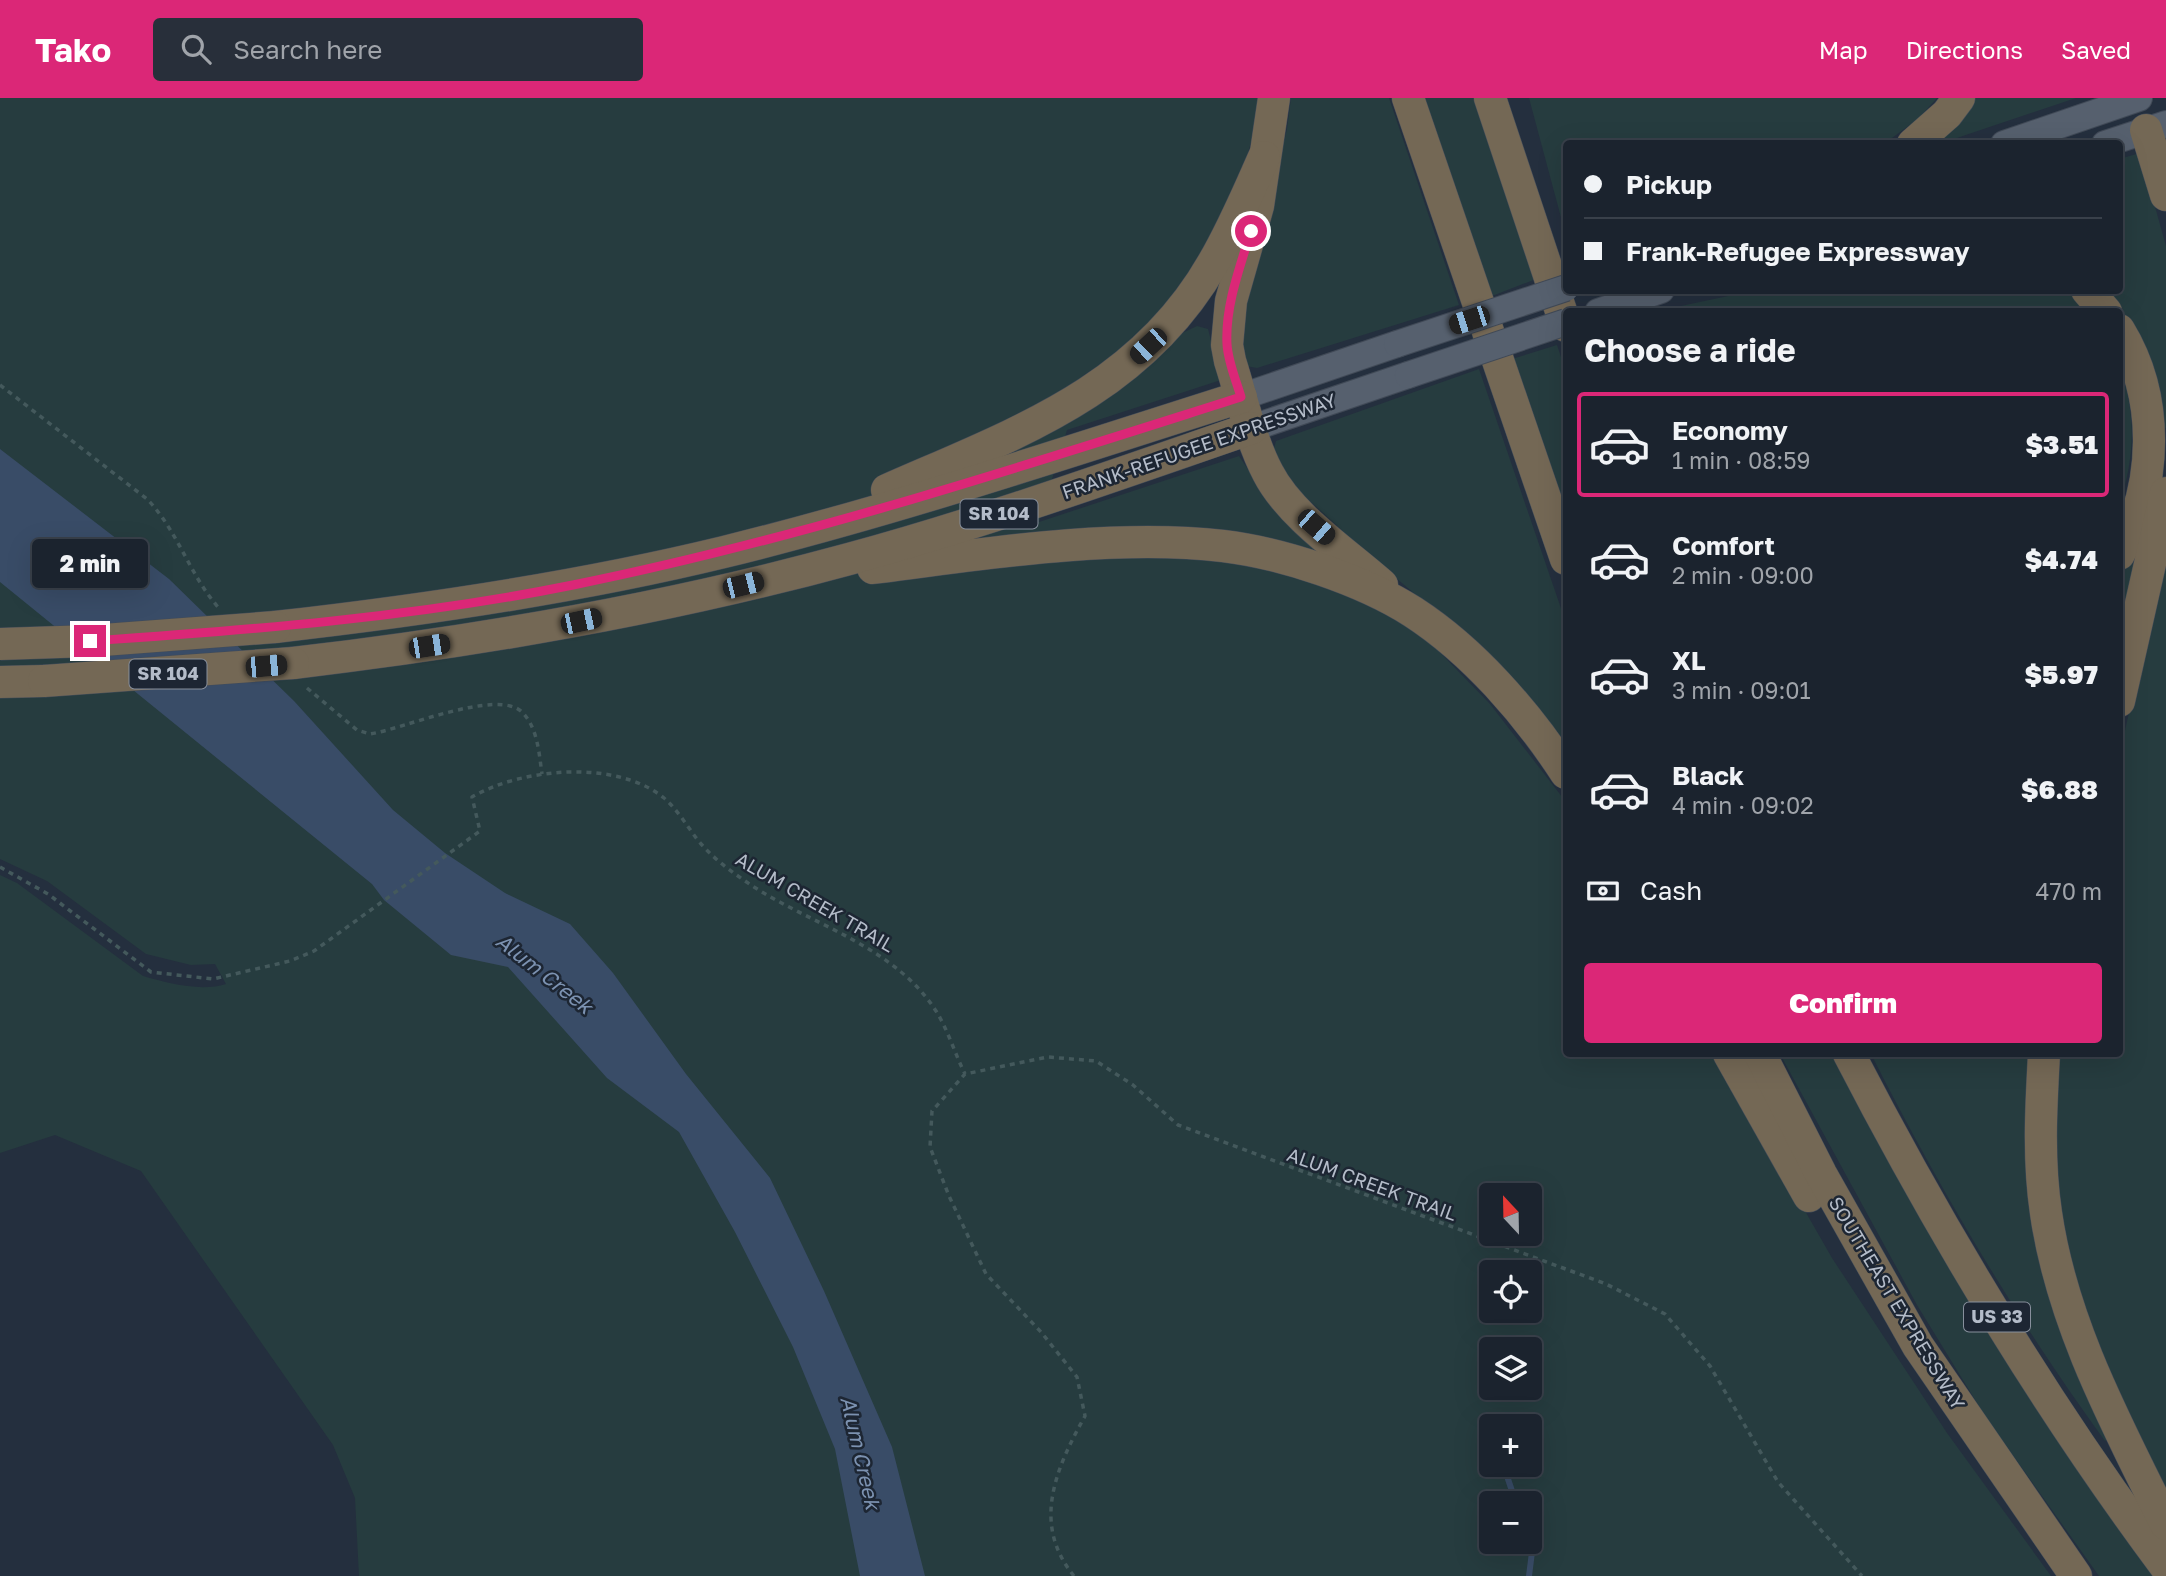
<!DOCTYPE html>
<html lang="en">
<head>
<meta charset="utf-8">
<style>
	:root { --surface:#1b232e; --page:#282f3a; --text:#f1f3f6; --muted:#a0a4aa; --line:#39404a; --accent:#db2777 }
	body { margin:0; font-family:"Golos Text",sans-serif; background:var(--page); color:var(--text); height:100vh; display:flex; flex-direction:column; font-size:26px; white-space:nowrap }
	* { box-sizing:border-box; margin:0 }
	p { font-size:23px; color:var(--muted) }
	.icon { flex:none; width:38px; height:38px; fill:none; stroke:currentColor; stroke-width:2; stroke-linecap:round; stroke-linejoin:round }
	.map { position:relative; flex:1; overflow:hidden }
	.details { position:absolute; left:1563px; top:210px; width:560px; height:749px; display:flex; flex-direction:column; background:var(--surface); border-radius:7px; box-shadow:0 7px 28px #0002,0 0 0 2px var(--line) }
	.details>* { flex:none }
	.guide { position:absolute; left:1563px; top:42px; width:560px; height:154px; border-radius:7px; box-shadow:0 7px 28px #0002,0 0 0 2px var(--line); display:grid; align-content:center; height:154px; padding:0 21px; background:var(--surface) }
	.needle { width:46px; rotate:338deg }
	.controls { position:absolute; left:1479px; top:1085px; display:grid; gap:14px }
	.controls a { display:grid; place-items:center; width:63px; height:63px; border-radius:7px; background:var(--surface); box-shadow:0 7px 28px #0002,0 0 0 2px var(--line); font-size:35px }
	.end { position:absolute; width:32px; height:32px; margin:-16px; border:9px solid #db2777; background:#fff; box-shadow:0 0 0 4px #fff }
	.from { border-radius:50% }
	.bubble { position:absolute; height:49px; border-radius:7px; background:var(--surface); box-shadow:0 7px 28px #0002,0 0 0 2px var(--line); font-size:23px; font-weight:800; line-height:49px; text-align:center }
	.car { position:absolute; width:21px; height:42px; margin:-21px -10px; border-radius:9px; box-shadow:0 0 5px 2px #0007; background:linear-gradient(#222 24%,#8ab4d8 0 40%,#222 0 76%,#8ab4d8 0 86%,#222 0) }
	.guide b { display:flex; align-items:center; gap:24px; height:66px; font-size:26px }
	.guide b+b { border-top:2px solid var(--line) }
	.guide i { width:18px; height:18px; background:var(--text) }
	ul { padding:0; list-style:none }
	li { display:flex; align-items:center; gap:21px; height:105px; margin:0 14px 10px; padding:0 7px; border:4px solid transparent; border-radius:7px }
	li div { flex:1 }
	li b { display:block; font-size:26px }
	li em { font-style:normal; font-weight:800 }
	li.selected { border-color:var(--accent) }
	li>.icon { width:63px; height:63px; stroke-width:1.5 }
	h2 { padding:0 21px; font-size:32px; line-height:84px }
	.pay { display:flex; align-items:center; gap:18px; height:77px; padding:0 21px; font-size:26px }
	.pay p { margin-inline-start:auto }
	.button { display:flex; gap:14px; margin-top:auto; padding:14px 21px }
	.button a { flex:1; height:80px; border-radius:7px; background:var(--accent); color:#fff; font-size:28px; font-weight:800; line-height:80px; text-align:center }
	header { display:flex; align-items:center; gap:42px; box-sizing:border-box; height:98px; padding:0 35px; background:var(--accent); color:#fff }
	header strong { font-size:33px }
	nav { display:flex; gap:38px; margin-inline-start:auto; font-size:24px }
	.search { width:490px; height:63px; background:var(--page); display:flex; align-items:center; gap:18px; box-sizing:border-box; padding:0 24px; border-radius:7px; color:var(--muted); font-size:26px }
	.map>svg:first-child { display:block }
	.green { fill:#263c3f; fill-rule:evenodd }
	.water { fill:#394c67 }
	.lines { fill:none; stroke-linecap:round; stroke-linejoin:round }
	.stream { stroke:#394c67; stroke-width:6 }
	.major-casing { stroke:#414a57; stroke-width:28 }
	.highway-casing { stroke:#434c59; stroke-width:33 }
	.path { stroke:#44595c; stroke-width:3.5; stroke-dasharray:5 5; stroke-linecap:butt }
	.major { stroke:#56606e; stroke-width:26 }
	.highway { stroke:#746855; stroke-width:32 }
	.major-bridge-casing { stroke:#414a57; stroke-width:28; stroke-linecap:butt }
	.highway-bridge-casing { stroke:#434c59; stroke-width:33; stroke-linecap:butt }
	.major-bridge { stroke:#56606e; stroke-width:26 }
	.highway-bridge { stroke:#746855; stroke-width:32 }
	.route { stroke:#db2777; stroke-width:9 }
	.labels { text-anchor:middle; stroke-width:5; stroke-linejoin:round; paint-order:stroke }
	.shield { fill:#1d2633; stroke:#878f9c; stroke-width:2 }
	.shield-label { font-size:18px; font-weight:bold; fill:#b4bcc9 }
	.street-label { font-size:19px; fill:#b4bcc9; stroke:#1d2633 }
	.water-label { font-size:21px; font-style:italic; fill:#7c92b1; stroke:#1d2633 }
</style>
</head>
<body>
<header>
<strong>Tako</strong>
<div class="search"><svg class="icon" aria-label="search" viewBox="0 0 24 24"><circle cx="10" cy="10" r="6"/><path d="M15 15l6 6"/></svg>Search here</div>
<nav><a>Map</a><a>Directions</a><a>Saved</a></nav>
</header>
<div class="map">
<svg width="2166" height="1478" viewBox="0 0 2166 1478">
	<rect width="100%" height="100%" fill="#242f3e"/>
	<g class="green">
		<path d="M0 0H1259C1247 108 1178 221 1084 277L1072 316 1170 241 1197 228 1208 231 1221 282 1067 332 1039 424 1239 358 1270 404 1322 458 1251 436 1172 431 1034 439 1026 467 1090 460 1197 459 1271 468 1365 503 1423 537 1490 606 1566 704V956H1715L1832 1160 1947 1335 2051 1478H359L355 1400 333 1347 141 1073 55 1037 0 1055V777L17 785 143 878C167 885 201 894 226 886L215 866 191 867 146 856 47 783 0 761ZM1491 1097H1530V1136H1491ZM1491 1174H1530V1213H1491ZM1491 1251H1530V1290H1491ZM1491 1328H1530V1367H1491ZM1491 1405H1530V1444H1491Z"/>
		<path d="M1291 0H1389L1459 207 1257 270 1246 268 1239 225 1287 31Z"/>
		<path d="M1425 0H1475L1536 181 1492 198Z"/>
		<path d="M1529 0H1937L1918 21 1885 45 1566 46V138Z"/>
		<path d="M1970 0H2076L1942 45 1927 46Z"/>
		<path d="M2140 55 2166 148V330L2158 329 2101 193 2119 192V61Z"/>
		<path d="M1756 192 2067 193 2088 214H1653Z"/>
		<path d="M1557 247 1566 274V418L1512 261Z"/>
		<path d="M2119 267C2137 317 2135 358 2119 408Z"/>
		<path d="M1479 271 1566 525V656L1475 547 1369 457 1277 373 1272 358 1276 343Z"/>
		<path d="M2135 444 2141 445 2119 542V474Z"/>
		<path d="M2166 447V1392C2120 1301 2062 1193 2054 1089 2051 1045 2056 999 2057 956H2119V660Z"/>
		<path d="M1780 956H1831L1951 1173 2155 1478H2099L1985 1318 1917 1207Z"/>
		<path d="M1871 956H2033L2027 1034 2111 1338 2105 1343C2016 1221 1939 1090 1871 956Z"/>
	</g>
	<path class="water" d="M0 351 169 481 294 603 393 712 445 755 505 795 570 826 613 875 686 976 770 1080 824 1193 892 1349 925 1478H860L835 1351 793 1249 735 1134 679 1034 607 980 508 869 451 857 384 802 372 786 0 484Z"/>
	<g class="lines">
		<g class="stream">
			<path d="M1505 1372 1516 1405"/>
			<path d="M1528 1444 1532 1454 1529 1478"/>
		</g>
		<defs>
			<g id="major">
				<path d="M2004 46 2139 0"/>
				<path d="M2105 46 2166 26"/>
				<path d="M1598 214 1661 192"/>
				<path d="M1241 299 1397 246"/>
				<path d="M1252 330 1408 277"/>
			</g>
			<g id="highway">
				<path d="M1274 0 1258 108 1231 203 1227 247 1230 263C1242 300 1250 341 1268 375 1290 418 1346 455 1382 487"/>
				<path d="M1408 0 1566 461"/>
				<path d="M1490 0 1566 228"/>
				<path d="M2146 32 2166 97"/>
				<path d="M1913 46 1947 16 1959 0"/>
				<path d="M2087 192 2106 214"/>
				<path d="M2119 232C2160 299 2158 388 2119 456"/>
				<path d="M887 392C1014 336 1140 293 1213 165 1233 131 1248 95 1264 59"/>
				<path d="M873 470C982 456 1114 435 1223 448 1282 455 1363 482 1413 514 1473 553 1527 615 1566 675"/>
				<path d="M275 529C426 512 576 490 724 454 899 411 1070 353 1241 299"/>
				<path d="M293 565C481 543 666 511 849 461 985 424 1118 376 1252 330"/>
				<path d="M0 584 44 583"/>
				<path d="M2119 603 2166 395"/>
				<path d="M1729 956 1809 1098"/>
				<path d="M1760 956 1821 1076 1918 1248 2076 1478"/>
				<path d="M1849 956C1941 1134 2046 1308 2166 1469"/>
				<path d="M2044 956C2041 1009 2038 1062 2046 1115 2062 1226 2117 1327 2166 1426"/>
			</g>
		</defs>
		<use href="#major" class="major-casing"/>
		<use href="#highway" class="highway-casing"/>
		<g class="path">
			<path d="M0 287 147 401C178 433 189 476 218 509"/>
			<path d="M307 590 357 632 370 636C403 631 497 590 522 614 538 630 539 656 542 676"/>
			<path d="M0 769 48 796 151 874 213 881 290 863 314 853 480 733 472 699C522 670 616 661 664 700 677 711 687 728 697 741 713 761 733 775 754 789 815 828 895 849 936 913 948 932 955 956 965 976"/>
			<path d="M1074 1478C1031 1426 1056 1370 1085 1318L1077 1279 1041 1234 986 1176 949 1098 930 1049 932 1013 965 976 1048 959 1096 963 1133 987 1178 1027 1606 1186 1665 1216 1710 1268 1778 1384 1862 1478"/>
		</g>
		<use href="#major" class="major"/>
		<use href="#highway" class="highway"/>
		<defs>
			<g id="major-bridge">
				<path d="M1397 246 1566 190"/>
				<path d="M1408 277 1566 224"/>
			</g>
			<g id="highway-bridge">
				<path d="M0 546 90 543 275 529"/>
				<path d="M44 583 293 565"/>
			</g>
		</defs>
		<use href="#major-bridge" class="major-bridge-casing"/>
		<use href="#highway-bridge" class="highway-bridge-casing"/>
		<use href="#major-bridge" class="major-bridge"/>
		<use href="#highway-bridge" class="highway-bridge"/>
	</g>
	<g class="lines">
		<path class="route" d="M90 543C252 532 415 519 573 487 801 441 1020 369 1241 299 1236 282 1228 264 1227 246 1225 208 1240 169 1251 133"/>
	</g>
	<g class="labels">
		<g class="shield">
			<rect x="960.5" y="401.5" width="77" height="29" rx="5"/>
			<rect x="129.5" y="561.5" width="77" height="29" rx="5"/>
			<rect x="1964" y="1204.5" width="66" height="29" rx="5"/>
		</g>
		<g class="shield-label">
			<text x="999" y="422">SR 104</text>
			<text x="168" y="582">SR 104</text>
			<text x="1997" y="1225">US 33</text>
		</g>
		<g class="street-label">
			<text transform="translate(1199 348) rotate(-19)" y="7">FRANK-REFUGEE EXPRESSWAY</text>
			<text transform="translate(815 804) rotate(30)" y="7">ALUM CREEK TRAIL</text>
			<text transform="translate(1372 1086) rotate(20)" y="7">ALUM CREEK TRAIL</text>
			<text transform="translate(1897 1205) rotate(59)" y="7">SOUTHEAST EXPRESSWAY</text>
		</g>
		<g class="water-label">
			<text transform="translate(544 876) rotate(38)" y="7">Alum Creek</text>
			<text transform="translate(860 1355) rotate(77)" y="7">Alum Creek</text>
		</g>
	</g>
</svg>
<div class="controls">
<a><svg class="needle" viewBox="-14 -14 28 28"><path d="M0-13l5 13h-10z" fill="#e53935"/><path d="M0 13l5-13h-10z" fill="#a0a4aa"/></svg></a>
<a><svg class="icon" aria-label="locate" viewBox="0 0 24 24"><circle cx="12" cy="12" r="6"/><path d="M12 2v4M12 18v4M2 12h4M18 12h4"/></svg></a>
<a><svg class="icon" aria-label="layers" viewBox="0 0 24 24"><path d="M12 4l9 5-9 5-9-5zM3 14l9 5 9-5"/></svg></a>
<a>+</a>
<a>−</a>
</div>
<i class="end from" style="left:1251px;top:133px"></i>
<i class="end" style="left:90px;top:543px"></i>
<div class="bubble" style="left:32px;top:441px;width:116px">2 min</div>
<i class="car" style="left:1469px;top:222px;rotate:252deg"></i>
<i class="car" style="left:1148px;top:248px;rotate:227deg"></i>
<i class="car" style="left:1316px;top:429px;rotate:131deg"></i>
<i class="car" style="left:743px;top:487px;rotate:76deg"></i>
<i class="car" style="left:581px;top:523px;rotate:78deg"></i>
<i class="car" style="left:429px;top:548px;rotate:81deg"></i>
<i class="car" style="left:266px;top:568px;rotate:85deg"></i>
<div class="guide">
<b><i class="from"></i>Pickup</b>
<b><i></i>Frank-Refugee Expressway</b>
</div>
<section class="details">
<h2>Choose a ride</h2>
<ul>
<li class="selected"><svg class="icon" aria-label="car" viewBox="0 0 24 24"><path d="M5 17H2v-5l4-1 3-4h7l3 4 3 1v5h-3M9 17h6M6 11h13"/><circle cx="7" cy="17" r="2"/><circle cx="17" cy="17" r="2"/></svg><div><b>Economy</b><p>1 min · 08:59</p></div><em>$3.51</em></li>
<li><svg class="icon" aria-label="car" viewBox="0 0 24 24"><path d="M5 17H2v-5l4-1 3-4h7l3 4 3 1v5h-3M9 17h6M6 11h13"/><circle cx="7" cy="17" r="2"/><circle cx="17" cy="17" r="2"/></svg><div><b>Comfort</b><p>2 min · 09:00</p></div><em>$4.74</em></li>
<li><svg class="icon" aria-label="car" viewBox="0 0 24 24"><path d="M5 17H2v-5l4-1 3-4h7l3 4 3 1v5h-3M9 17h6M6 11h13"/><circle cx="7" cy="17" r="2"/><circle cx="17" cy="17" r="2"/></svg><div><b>XL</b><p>3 min · 09:01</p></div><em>$5.97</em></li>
<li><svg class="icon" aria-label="car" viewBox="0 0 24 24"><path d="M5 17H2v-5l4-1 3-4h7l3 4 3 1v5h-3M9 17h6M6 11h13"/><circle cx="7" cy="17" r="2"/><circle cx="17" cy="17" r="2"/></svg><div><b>Black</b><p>4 min · 09:02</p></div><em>$6.88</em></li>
</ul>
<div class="pay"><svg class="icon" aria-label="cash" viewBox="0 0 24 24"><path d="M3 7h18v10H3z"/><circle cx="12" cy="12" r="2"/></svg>Cash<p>470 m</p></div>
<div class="button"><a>Confirm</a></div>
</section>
</div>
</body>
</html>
